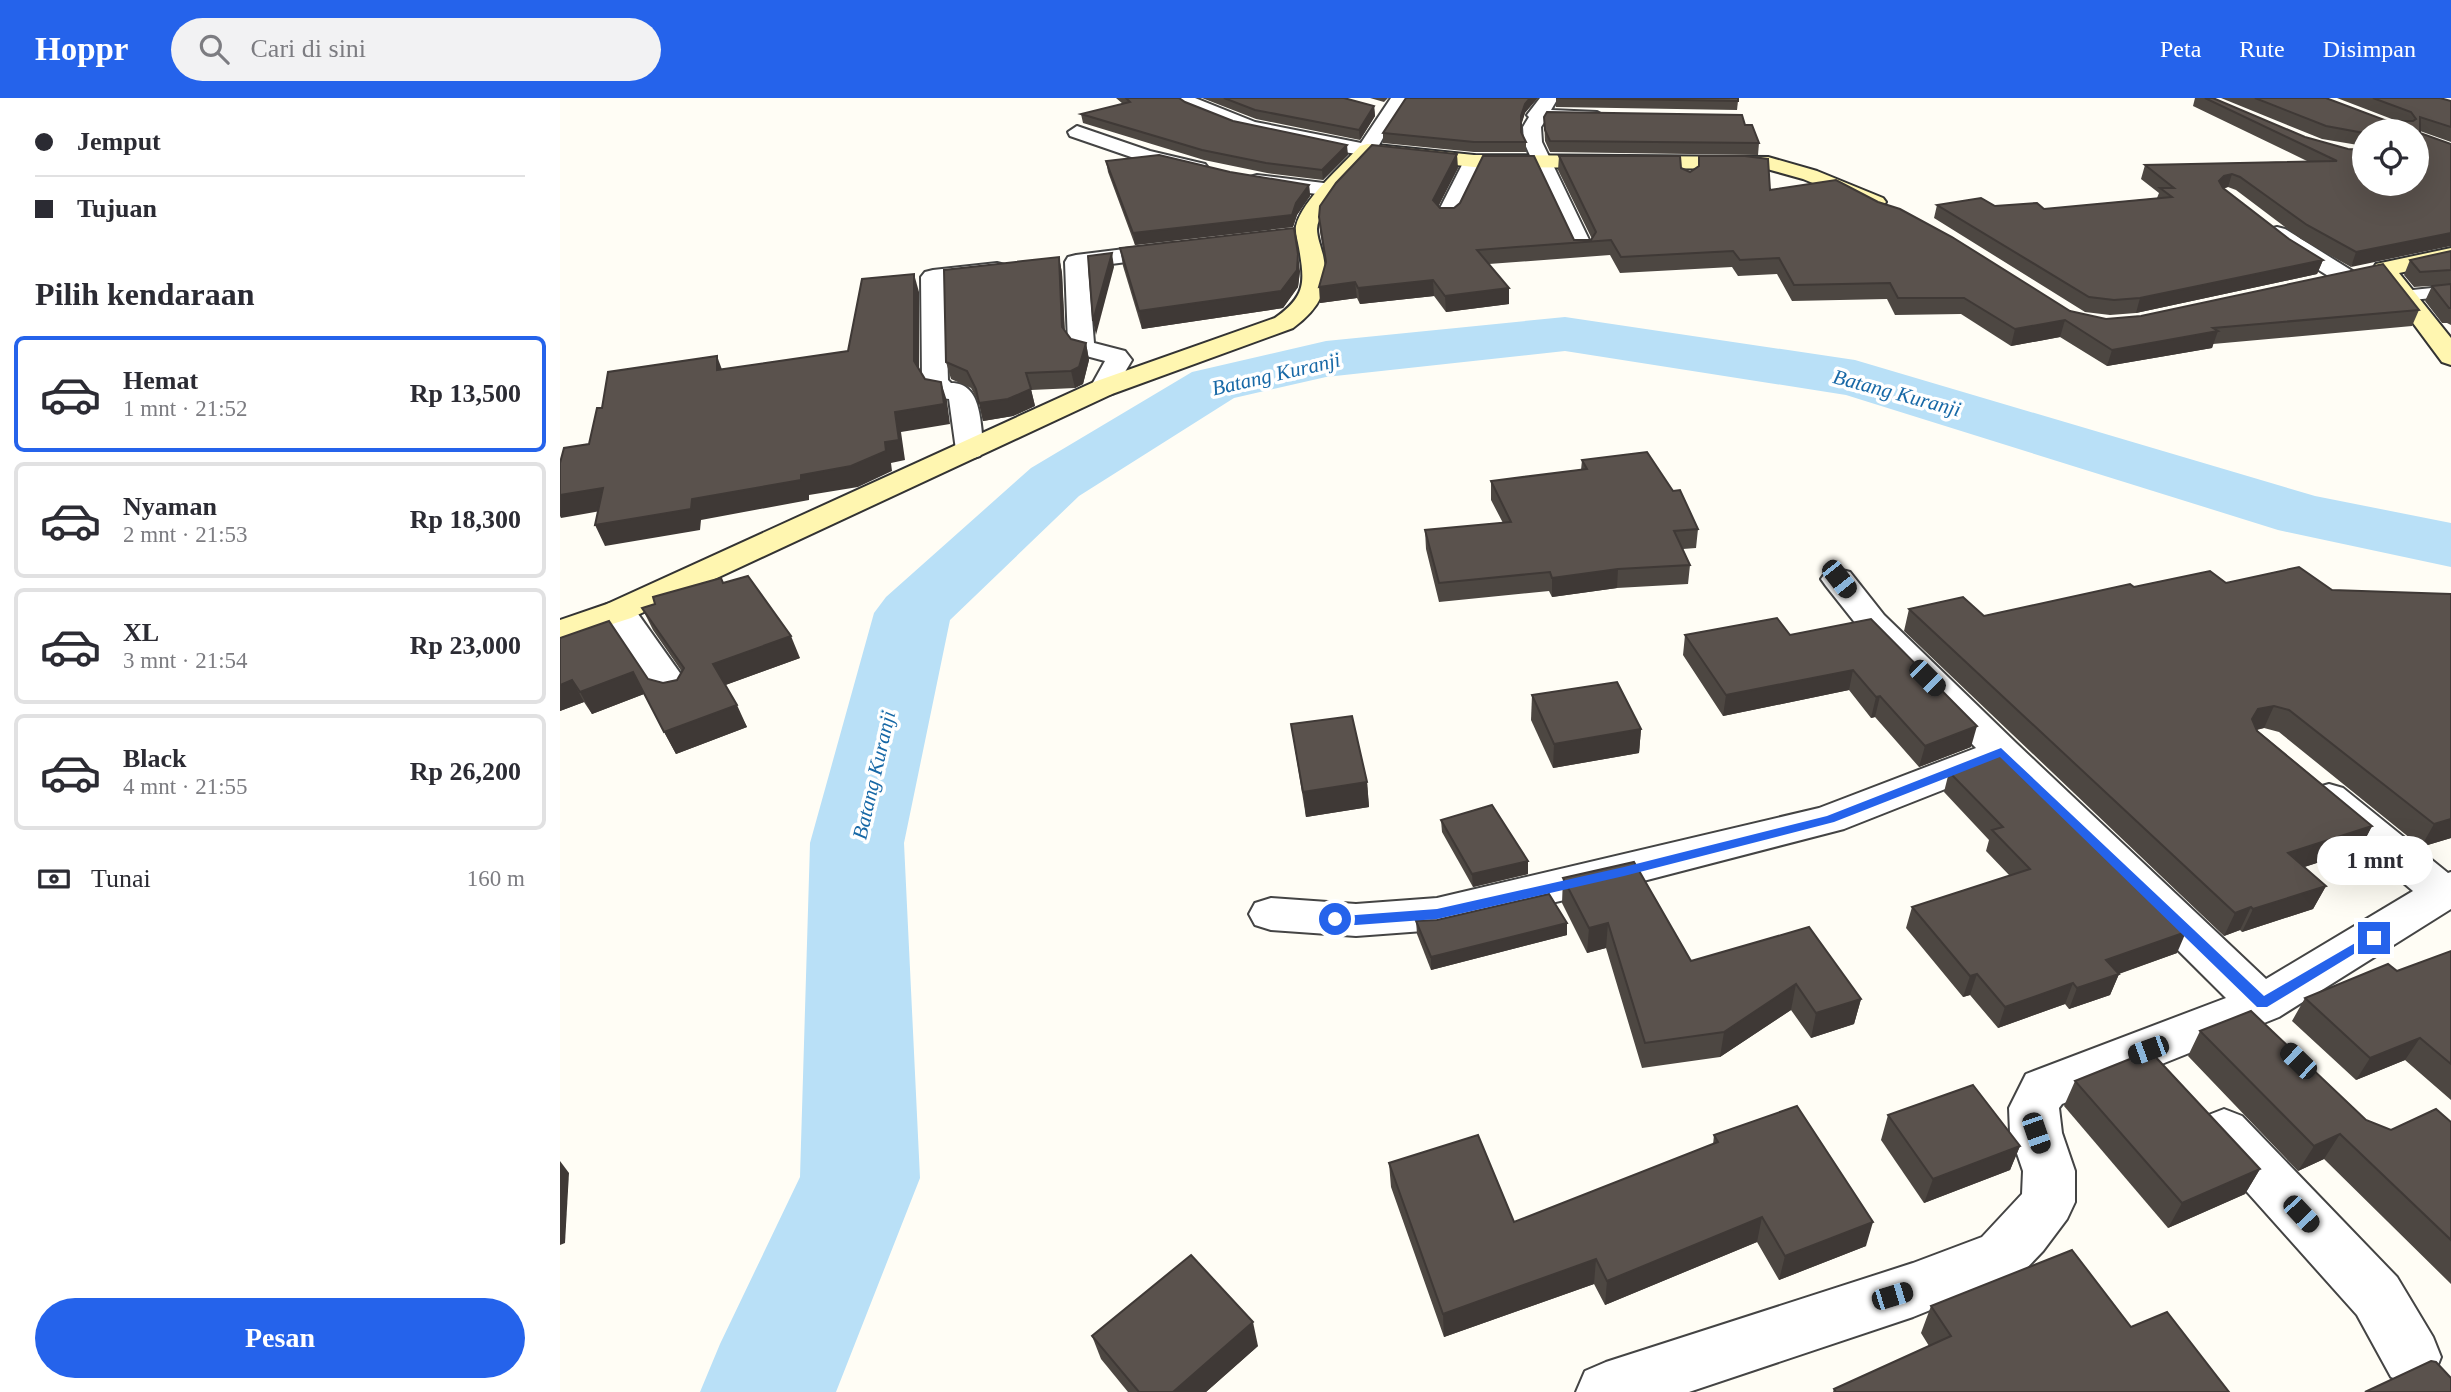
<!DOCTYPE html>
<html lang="id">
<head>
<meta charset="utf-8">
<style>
	:root { --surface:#fff; --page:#f2f2f3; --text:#2b2b33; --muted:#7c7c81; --line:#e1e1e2; --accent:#2563eb }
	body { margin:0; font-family:Georgia,serif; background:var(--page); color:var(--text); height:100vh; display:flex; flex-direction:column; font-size:26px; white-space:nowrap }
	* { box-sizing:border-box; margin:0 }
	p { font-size:23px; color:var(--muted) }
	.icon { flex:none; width:38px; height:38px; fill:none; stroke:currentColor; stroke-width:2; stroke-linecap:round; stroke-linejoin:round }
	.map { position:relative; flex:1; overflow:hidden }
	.drawer { display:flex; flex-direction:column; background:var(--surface); width:560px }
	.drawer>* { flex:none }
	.top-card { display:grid; align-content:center; height:154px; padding:0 35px; background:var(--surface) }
	.fabs { position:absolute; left:1792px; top:21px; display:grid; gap:14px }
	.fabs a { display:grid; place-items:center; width:77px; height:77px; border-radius:50%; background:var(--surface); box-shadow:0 7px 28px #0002; font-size:35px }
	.end { position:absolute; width:32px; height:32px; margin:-16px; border:9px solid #2563eb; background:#fff; box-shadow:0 0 0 4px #fff }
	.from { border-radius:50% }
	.bubble { position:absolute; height:49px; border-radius:24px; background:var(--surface); box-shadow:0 7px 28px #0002; font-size:23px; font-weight:700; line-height:49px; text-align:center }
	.car { position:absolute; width:21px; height:42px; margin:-21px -10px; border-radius:9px; box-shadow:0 0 5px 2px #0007; background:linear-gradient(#222 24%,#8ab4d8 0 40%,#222 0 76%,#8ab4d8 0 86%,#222 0) }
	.top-card b { display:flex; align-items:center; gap:24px; height:66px; font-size:26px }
	.top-card b+b { border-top:2px solid var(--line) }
	.top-card i { width:18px; height:18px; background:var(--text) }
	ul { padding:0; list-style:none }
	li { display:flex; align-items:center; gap:21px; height:116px; margin:0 14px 10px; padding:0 21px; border:4px solid var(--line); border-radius:10px }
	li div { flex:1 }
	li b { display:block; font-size:26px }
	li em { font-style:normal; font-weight:700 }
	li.current { border-color:var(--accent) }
	li>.icon { width:63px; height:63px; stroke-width:1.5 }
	h2 { padding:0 35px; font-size:32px; line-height:84px }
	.pay { display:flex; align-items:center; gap:18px; height:77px; padding:0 35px; font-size:26px }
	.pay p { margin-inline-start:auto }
	.cta { display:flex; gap:14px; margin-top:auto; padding:14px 35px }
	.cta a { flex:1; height:80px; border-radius:42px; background:var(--accent); color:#fff; font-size:28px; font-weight:700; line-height:80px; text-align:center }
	header { display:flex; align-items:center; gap:42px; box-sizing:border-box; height:98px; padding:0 35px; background:var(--accent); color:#fff }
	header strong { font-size:33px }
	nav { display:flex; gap:38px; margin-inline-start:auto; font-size:24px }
	.search { width:490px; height:63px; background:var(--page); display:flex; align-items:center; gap:18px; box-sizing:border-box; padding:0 24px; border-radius:38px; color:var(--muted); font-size:26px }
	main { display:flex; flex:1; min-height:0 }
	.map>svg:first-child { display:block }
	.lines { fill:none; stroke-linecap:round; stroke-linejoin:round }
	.river { fill:#b9e0f7; fill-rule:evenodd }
	.lane-casing { stroke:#444; stroke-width:4 }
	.street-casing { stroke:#444; stroke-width:4 }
	.secondary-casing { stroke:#333; stroke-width:4 }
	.lane { fill:#fff; fill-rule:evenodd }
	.street { fill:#fff; fill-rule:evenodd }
	.secondary { fill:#fff6b0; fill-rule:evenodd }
	.wall { fill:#4d4742 }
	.shaded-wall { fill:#3f3936 }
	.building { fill:#5a524d; stroke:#3f3936; stroke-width:2 }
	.route { fill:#2563eb }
	.labels { text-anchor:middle; stroke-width:7; stroke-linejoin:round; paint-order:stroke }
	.water-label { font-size:21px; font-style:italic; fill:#1768a6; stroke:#fff }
</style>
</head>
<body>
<header>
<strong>Hoppr</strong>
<div class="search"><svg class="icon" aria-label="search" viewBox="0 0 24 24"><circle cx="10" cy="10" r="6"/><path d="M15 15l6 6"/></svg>Cari di sini</div>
<nav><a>Peta</a><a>Rute</a><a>Disimpan</a></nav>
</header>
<main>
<section class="drawer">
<div class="top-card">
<b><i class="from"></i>Jemput</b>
<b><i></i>Tujuan</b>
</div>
<h2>Pilih kendaraan</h2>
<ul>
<li class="current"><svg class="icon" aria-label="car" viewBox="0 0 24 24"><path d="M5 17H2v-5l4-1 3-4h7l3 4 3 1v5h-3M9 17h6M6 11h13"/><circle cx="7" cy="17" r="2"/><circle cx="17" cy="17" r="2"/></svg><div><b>Hemat</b><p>1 mnt · 21:52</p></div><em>Rp 13,500</em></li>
<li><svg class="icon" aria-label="car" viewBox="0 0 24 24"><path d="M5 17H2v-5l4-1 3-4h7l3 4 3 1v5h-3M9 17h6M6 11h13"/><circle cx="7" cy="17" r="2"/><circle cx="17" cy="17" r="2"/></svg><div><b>Nyaman</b><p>2 mnt · 21:53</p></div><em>Rp 18,300</em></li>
<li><svg class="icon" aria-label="car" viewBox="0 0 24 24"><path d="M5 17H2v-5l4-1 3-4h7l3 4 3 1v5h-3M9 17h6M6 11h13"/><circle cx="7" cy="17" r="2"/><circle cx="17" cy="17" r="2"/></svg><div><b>XL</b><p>3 mnt · 21:54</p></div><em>Rp 23,000</em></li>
<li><svg class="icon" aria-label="car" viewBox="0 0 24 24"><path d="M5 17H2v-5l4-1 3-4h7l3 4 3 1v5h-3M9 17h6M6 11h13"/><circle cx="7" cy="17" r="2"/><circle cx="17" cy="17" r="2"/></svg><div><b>Black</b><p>4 mnt · 21:55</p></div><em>Rp 26,200</em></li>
</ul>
<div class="pay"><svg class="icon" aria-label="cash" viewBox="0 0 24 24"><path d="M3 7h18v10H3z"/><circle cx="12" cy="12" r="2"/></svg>Tunai<p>160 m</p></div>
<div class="cta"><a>Pesan</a></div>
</section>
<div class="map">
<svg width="1891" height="1294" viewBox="0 0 1891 1294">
	<rect width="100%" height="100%" fill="#fffdf5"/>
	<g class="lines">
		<path class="river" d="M1005 219 1295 262 1755 398 1891 425V469L1718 432 1286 297 1005 253 766 279 674 300 519 398 390 522 344 745 360 1080 276 1294H140L160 1246 240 1079 250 745 314 515 326 499 471 370 632 274 766 243Z"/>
		<defs>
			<path id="lane" d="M1891 188V198L1843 203 1835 198 1843 193Z"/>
			<g id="street">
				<path d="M613 0H635L695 24 801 45 831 0H849L837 15 814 56 807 58C765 50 639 31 613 0Z"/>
				<path d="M980 0H998L991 12 1037 14 1046 19 1037 24 985 23 981 29 982 44 1033 150 1030 155H1014L1011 150 964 44 963 29 969 19 967 17Z"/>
				<path d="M517 28 590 53 645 66 648 70 638 76 577 61 510 38 508 34Z"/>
				<path d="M914 57 924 63 898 118 894 122H880L876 118 904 63Z"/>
				<path d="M697 77 772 86 779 88 782 92 779 96 772 98 690 87 687 83 690 79Z"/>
				<path d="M1717 129 1725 131 1794 174 1798 179 1794 184H1778L1709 141 1706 136 1709 131Z"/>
				<path d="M613 145 621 147 624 152 621 157 528 169 534 245 565 253 572 262 552 296 543 298 534 296 530 290 545 263 515 255 508 246 505 164 508 159 516 157Z"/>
				<path d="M437 165 445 167 448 172 445 177 385 185 388 282 391 285C423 285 420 327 424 352L420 358 410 361 400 358 396 352 389 301 373 299 362 282 361 179 365 174 373 172Z"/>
				<path d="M1278 471 1290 474 1324 517 1456 645 1706 881 1853 793 1755 710 1749 700 1755 690 1769 686 1783 690 1888 775 1891 774V811L1719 919 1502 1006 1499 1010 1502 1035 1515 1073V1104L1507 1121 1483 1153 1462 1175 1353 1219 1129 1294H1016L1025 1273 1046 1264 1353 1165 1422 1139 1462 1096 1463 1073 1450 1035 1449 1010 1466 976 1666 900 1436 671 1284 731 1064 788 877 832 796 838 711 832 695 827 689 816 695 805 711 800 796 806 877 800 1259 710 1416 650 1300 531 1266 488 1261 481 1266 474Z"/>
				<path d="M59 503 71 506 127 585 132 593 127 601 114 604 101 601 42 513 47 506Z"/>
				<path d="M1664 1011 1682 1018 1837 1179 1873 1239 1881 1259 1873 1279 1852 1288 1831 1279 1797 1217 1646 1048 1638 1033 1646 1018Z"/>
			</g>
			<g id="secondary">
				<path d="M807 46 914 57 1208 59 1257 73 1323 100 1326 104 1323 108H1309L1243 81 1207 71 914 69 812 58C797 74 758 109 757 131 757 139 761 149 763 157 770 191 760 210 733 230L552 296 71 520 0 543V522L47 506 534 284 715 220C746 198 745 185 739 150 738 143 735 135 736 128 742 102 782 68 800 48Z"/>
				<path d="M1891 150V164L1839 175 1891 240V267L1882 264 1813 171 1816 166Z"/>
			</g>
		</defs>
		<use href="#lane" class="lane-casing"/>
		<use href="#street" class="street-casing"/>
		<use href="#secondary" class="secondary-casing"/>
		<use href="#lane" class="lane"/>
		<use href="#street" class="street"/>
		<use href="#secondary" class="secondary"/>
	</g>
	<g class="wall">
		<path d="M556 0H619L625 4 673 23 788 57 763 82 707 75 644 62 523 25 521 16 563 6Z"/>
		<path d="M642 0H784L814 8 815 18 800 42 696 21Z"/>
		<path d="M810 0H828L824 4Z"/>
		<path d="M996 0 1178 3 1177 12 996 9Z"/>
		<path d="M1635 0H1653L1745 39 1788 51 1804 86 1857 33H1804V48L1762 41 1661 0H1766L1827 23H1837L1777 0H1880L1891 3V44L1860 33 1791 169 1741 141 1676 92 1668 89 1663 91 1729 141 1763 162 1757 176 1576 215 1550 217 1525 214 1374 120 1377 107 1435 108 1484 111 1597 100 1599 95 1581 81 1585 67 1747 63 1633 8Z"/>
		<path d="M965 15 961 26V34L966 44V54H914L823 45V35Z"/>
		<path d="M984 19 1185 27 1199 45 1198 57 990 54 985 43Z"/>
		<path d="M999 58 1121 70 1130 74 1210 92 1510 213 1546 221 1859 212 1852 228 1653 246 1652 250 1547 268 1500 239 1451 248 1401 216 1335 217 1327 201 1232 203 1217 176 1178 178 1172 169 1060 175 1050 157 929 166 949 190V206L886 214 874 198 800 206 797 200 760 205 766 167 760 134 759 119 898 70 878 108 880 110 1014 142H1031L1032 141 998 72Z"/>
		<path d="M546 63 670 74 749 87 750 98 737 117 733 129 575 147 548 74Z"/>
		<path d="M560 150 740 173 738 189 723 210 582 231 563 168Z"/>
		<path d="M1891 153V227L1887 225H1882L1865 203 1872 188 1884 187 1854 189 1844 177 1850 162Z"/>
		<path d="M499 159 502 175 505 233 511 241 526 245 529 262 523 286 515 290 471 292 475 308 453 318 423 323 419 305 411 290 391 281 386 264Z"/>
		<path d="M1022 362 1138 431 1136 450 1123 451 1130 467 1128 486 1057 490 992 499 989 493 879 504 866 451 865 432 943 425 931 402V383L1021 372Z"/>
		<path d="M163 485 240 560 165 587 187 629 116 656 84 596 32 616 24 604 0 613V540L88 581 103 585 117 582 122 574 93 532 82 510Z"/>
		<path d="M1666 485 1772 492 1891 496V740L1861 749 1719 634 1704 630 1697 632 1812 728 1800 751 1744 769 1766 788 1753 811 1682 834 1680 832 1664 838 1344 533 1349 511 1424 518 1574 489Z"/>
		<path d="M1311 521 1411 649 1359 669 1315 619 1311 620 1289 592 1163 618 1123 557 1125 537H1230Z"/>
		<path d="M972 597 1081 631 1079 655 993 670 971 622Z"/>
		<path d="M731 626 807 684 809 709 746 719Z"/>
		<path d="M1389 674 1617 855 1559 876 1550 897 1509 911 1505 906 1438 930 1410 897 1403 899 1346 830 1352 809 1450 778 1426 753 1429 742 1384 694Z"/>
		<path d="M881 722 968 763V776L913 789 882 734Z"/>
		<path d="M1003 780 1131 863 1301 901 1294 926 1251 940 1231 912 1160 959 1082 970 1046 850 1027 855 1002 805Z"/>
		<path d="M856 823 1007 837 871 872 857 836Z"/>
		<path d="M1891 853V1002L1845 962 1796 982 1732 923 1745 900 1837 873Z"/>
		<path d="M1640 933 1806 1022 1831 1032 1891 1024V1186L1764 1061 1738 1073 1628 958Z"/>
		<path d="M1515 983 1700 1071 1685 1096 1608 1130 1504 1008Z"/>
		<path d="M1328 1017 1460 1048 1450 1072 1364 1105 1321 1042Z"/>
		<path d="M1154 1037 1306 1148 1219 1182 1197 1144 1045 1207 1034 1186 884 1239 831 1089 829 1065 954 1124 1153 1047Z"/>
		<path d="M1371 1208 1571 1229 1669 1294H1273L1274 1291 1369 1248 1361 1235Z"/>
		<path d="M532 1238 698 1248 646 1294H568L541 1261Z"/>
	</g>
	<g class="shaded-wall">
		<path d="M970 0H978L965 15 961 28V18L965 6Z"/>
		<path d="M814 8 815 18 800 42 799 32Z"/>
		<path d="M787 47 788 57 763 82 762 72Z"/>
		<path d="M897 56 898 70 874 117 873 102Z"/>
		<path d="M1672 76 1668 89 1659 91V83L1664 78Z"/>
		<path d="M749 87 750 98 737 117 733 129 575 147 573 135Z"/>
		<path d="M1891 135V148L1791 169 1796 154Z"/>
		<path d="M552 155 554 169 536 237 533 223Z"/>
		<path d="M738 156 740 173 738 189 723 210 582 231 579 213Z"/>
		<path d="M499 159 502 175 505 246 502 229Z"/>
		<path d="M1763 162 1757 176 1576 215 1580 200Z"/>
		<path d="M354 176 359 194V282L354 263Z"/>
		<path d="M873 182 874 198 800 206 798 190Z"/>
		<path d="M795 184 797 200 760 205 759 189Z"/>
		<path d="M949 190V206L886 214 885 198Z"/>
		<path d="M1505 222 1500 239 1451 248 1455 231Z"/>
		<path d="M1658 233 1652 250 1547 268 1552 252Z"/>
		<path d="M526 245 529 262 523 286 515 290 511 273Z"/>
		<path d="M157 258 164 277 157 272Z"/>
		<path d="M381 284 387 303 390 326 341 334 345 362 331 365 332 373 298 389 249 397V402L141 422 140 432 45 448 35 427 132 401 241 377 325 344 335 314Z"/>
		<path d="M471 291 475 308 453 318 423 323 419 305Z"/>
		<path d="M43 390 52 411 1 420 0 418V397Z"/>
		<path d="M1058 471 1057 490 992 499V480Z"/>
		<path d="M231 538 240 560 163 588 153 566Z"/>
		<path d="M1293 572 1289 592 1163 618 1166 597Z"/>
		<path d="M73 574 84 596 32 616 20 594Z"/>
		<path d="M12 582 24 604 0 613V587Z"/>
		<path d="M1320 598 1315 619 1311 620 1316 599Z"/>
		<path d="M177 607 187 629 116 656 104 634Z"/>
		<path d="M1714 608 1704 630 1688 633 1692 621 1698 611Z"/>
		<path d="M1417 628 1411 649 1359 669 1365 648Z"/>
		<path d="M1081 631 1079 655 993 670 994 646Z"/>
		<path d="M807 684 809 709 746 719 743 694Z"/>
		<path d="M1891 721V740L1861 749 1874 726Z"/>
		<path d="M1812 728 1800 751 1717 778 1728 755Z"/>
		<path d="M968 763V776L913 789 912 776Z"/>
		<path d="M1766 788 1753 811 1682 834 1693 811Z"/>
		<path d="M1691 809 1680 832 1664 838 1675 815Z"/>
		<path d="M1007 825V837L871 872V859Z"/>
		<path d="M1048 825 1046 850 1027 855 1029 830Z"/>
		<path d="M1626 834 1617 855 1552 878 1559 876 1550 897 1509 911 1517 890 1546 862Z"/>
		<path d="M1417 876 1410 897 1403 899 1410 878Z"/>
		<path d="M1513 885 1505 906 1438 930 1445 909Z"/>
		<path d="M1236 886 1231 912 1160 959 1164 934Z"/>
		<path d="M1301 901 1294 926 1251 940 1256 915Z"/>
		<path d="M1860 940 1845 962 1796 982 1810 960Z"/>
		<path d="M1780 1036 1764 1061 1738 1073 1754 1048Z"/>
		<path d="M1460 1048 1450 1072 1364 1105 1373 1081Z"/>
		<path d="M0 1063 9 1075 5 1145 0 1147Z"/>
		<path d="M1700 1071 1685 1096 1608 1130 1622 1105Z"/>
		<path d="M1202 1119 1197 1144 1045 1207 1047 1183Z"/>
		<path d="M1313 1124 1306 1148 1219 1182 1225 1158Z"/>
		<path d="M1036 1161 1034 1186 884 1239 883 1216Z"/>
		<path d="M693 1224 698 1248 646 1294H613Z"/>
	</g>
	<g class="building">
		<path d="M566 0H619L625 4 673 23 787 47 762 72 706 65 642 52 521 16 570 4Z"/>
		<path d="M664 0H784L814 8 799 32 695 12Z"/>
		<path d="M846 0H970L965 6 961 18V34L966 44H914L823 35Z"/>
		<path d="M996 0H1178V3Z"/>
		<path d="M1645 0H1653L1745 39 1788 51 1804 52V86H1857V33H1804V35L1766 28 1695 0H1766L1827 23H1853L1856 21 1851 14 1813 0H1880L1891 3V29L1860 19V35L1891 46V135L1796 154 1747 127 1680 79 1672 76 1664 78 1659 83 1663 90 1729 141 1763 162 1580 200 1554 202 1529 199 1377 107 1421 100 1435 108 1477 105 1484 111 1612 99 1600 90H1614L1585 67 1777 63Z"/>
		<path d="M987 14 1182 17 1185 27H1192L1199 45 990 43 985 32 984 19Z"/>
		<path d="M812 47 897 56 873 102 880 110H894L900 105 923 58H974L1014 142H1031L1036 134 999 58H1120L1121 70 1130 74 1139 68V58H1185L1208 61 1210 92 1276 82 1318 104 1340 111 1392 139 1510 213 1546 221 1581 218 1823 166 1859 212 1653 230 1658 233 1552 252 1505 222 1455 231 1404 200H1338L1330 185 1234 187 1219 160 1180 162 1173 153 1061 159 1051 142 917 152 949 190 885 198 873 182 798 190 795 184 759 189 766 164 759 119 760 108 776 85Z"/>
		<path d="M599 57 670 74 749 87 736 105 732 117 573 135 546 63Z"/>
		<path d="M734 130 738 156 737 172 721 193 579 213 560 150Z"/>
		<path d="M1891 153V172L1860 174 1850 162Z"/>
		<path d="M552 155 533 223 528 158Z"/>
		<path d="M499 159 502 229 511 241 526 245 519 269 511 273 466 275 471 291 448 301 419 305 416 291 407 273 386 264 384 172Z"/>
		<path d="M354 176V263L365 281 381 284 384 306 335 314 339 342 325 344 326 353 291 368 241 377V382L132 401 131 411 35 427 43 390 0 397V365L4 350 29 346 37 310H42L48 274 157 258V272L288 253 302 181Z"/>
		<path d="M1891 186V210H1889L1872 188Z"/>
		<path d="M1087 354 1113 393 1120 392 1138 431 1114 433 1130 467 1058 471 992 480 990 474 879 485 865 432 951 424 931 383 1027 371 1022 362Z"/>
		<path d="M1739 469 1772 492 1891 496V721L1874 726 1729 612 1714 608 1698 611 1692 621 1697 633 1812 728 1728 755 1766 788 1693 811 1691 809 1675 815 1349 511 1403 499 1424 518 1570 486 1574 489 1650 473 1666 485Z"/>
		<path d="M188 478 231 538 153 566 177 607 104 634 73 574 20 594 12 582 0 587V540L49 523 88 581 103 585 117 582 124 570 82 510 95 506 93 499 161 480 163 485Z"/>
		<path d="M1217 520 1230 537 1311 521 1417 628 1365 648 1320 598 1316 599 1293 572 1166 597 1125 537Z"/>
		<path d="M1057 584 1081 631 994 646 972 597Z"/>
		<path d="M792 618 807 684 743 694 731 626Z"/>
		<path d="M1441 654 1626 834 1546 862 1559 876 1517 890 1513 885 1445 909 1417 876 1410 878 1352 809 1470 771 1432 732 1443 729 1389 674Z"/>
		<path d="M932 707 968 763 912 776 881 722Z"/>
		<path d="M1074 764 1131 863 1249 829 1301 901 1256 915 1236 886 1164 934 1085 945 1048 825 1029 830 1003 780Z"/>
		<path d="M989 796 1007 825 871 859 856 823 877 822Z"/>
		<path d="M1891 853V966L1860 940 1810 960 1745 900 1828 866 1837 873Z"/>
		<path d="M1691 913 1806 1022 1831 1032 1876 1011 1891 1024V1142L1780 1036 1754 1048 1640 933Z"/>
		<path d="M1590 953 1700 1071 1622 1105 1515 983Z"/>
		<path d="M1413 987 1460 1048 1373 1081 1328 1017Z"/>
		<path d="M1237 1008 1313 1124 1225 1158 1202 1119 1047 1183 1036 1161 883 1216 829 1065 918 1037 954 1124 1158 1044 1154 1037Z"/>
		<path d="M1512 1152 1571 1229 1607 1214 1669 1294H1276L1274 1291 1391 1238 1371 1208Z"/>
		<path d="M631 1157 693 1224 613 1294H579L532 1238Z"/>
		<path d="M1871 1263 1876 1264 1891 1280V1294H1805Z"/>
	</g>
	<path class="route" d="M1441 650 1704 898 1809 837H1818L1820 840 1707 909H1697L1440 659 1274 724 1064 778 877 821 796 827 775 825 768 821 775 816 796 817 877 811 1064 769 1267 718Z"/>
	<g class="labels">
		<g class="water-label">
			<text transform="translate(716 276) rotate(-13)" y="7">Batang Kuranji</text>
			<text transform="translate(1337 295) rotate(15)" y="7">Batang Kuranji</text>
			<text transform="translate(314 677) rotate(-77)" y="7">Batang Kuranji</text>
		</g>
	</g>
</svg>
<div class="fabs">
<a><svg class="icon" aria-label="locate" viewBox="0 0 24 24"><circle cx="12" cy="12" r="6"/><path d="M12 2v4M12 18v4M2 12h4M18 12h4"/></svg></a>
</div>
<i class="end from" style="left:775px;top:821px"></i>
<i class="end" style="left:1814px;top:840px"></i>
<div class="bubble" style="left:1757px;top:738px;width:116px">1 mnt</div>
<i class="car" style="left:1279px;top:481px;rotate:142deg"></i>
<i class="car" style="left:1367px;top:580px;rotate:135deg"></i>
<i class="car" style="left:1588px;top:952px;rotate:250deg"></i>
<i class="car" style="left:1738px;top:963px;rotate:314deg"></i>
<i class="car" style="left:1476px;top:1035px;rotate:161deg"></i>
<i class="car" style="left:1741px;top:1116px;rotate:137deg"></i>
<i class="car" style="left:1332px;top:1198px;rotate:73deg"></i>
</div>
</main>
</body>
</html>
